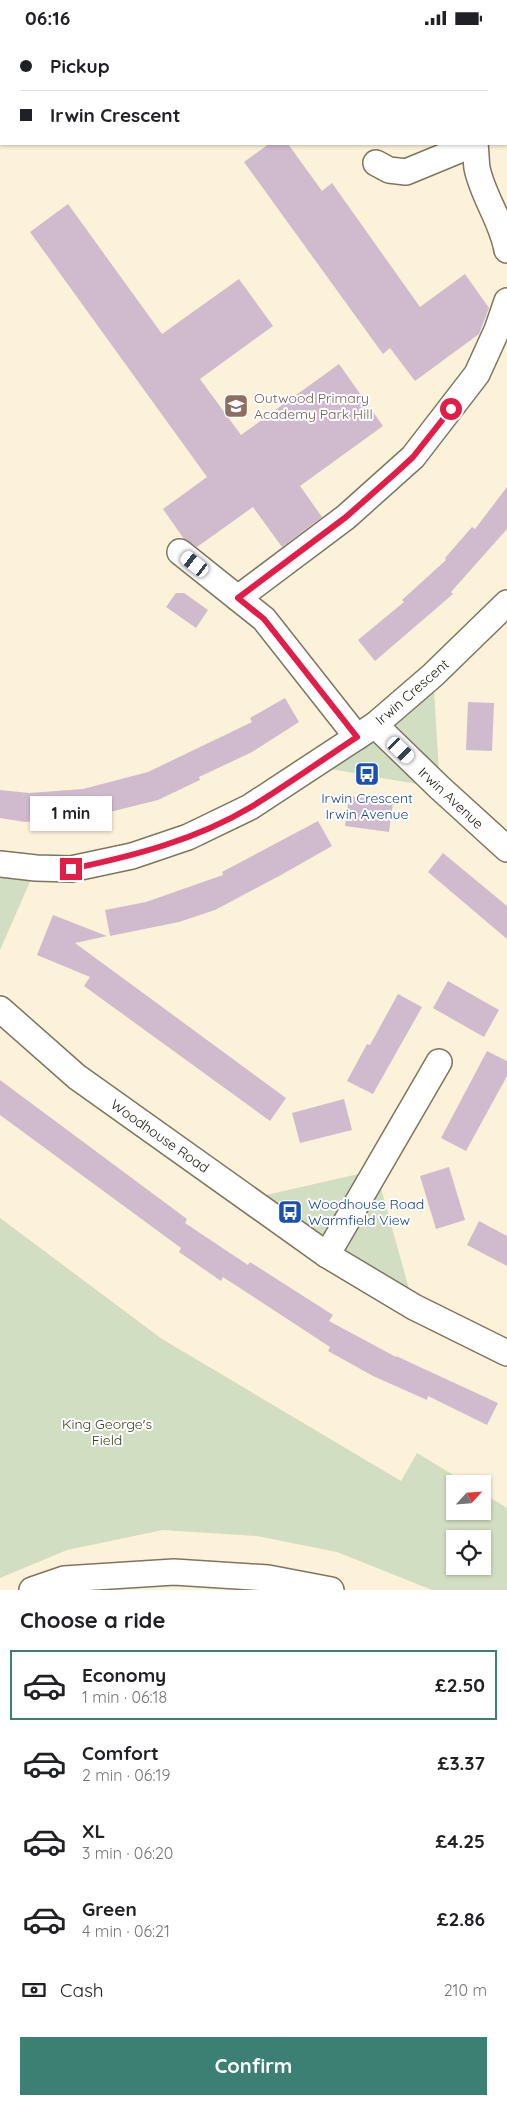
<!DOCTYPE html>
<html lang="en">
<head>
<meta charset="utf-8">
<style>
	:root { --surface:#fff; --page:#f6f6f6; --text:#202124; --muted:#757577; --line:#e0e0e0; --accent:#3c8073 }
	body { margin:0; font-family:Quicksand,sans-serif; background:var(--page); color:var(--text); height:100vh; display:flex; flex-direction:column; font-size:19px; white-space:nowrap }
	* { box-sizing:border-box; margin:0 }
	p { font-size:16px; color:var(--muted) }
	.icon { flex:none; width:28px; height:28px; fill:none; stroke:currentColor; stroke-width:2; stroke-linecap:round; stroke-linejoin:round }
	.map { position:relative; height:1555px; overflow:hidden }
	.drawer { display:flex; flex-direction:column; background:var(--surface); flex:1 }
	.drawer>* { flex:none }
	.top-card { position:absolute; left:0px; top:0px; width:508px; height:110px; box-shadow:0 1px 4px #0004; display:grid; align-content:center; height:110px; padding:0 20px; background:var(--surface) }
	.needle { width:32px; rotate:64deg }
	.buttons { position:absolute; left:446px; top:1440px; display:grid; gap:10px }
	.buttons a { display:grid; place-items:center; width:45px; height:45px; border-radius:0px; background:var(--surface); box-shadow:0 1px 4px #0004; font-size:25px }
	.end { position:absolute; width:22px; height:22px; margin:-11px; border:6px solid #e11d48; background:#fff; box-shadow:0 0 0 2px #fff }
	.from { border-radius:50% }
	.bubble { position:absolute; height:35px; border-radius:0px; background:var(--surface); box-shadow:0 1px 4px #0004; font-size:16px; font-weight:700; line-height:35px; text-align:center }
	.car { position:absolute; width:15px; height:30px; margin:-15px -8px; border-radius:6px; box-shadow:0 0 4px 1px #0007; background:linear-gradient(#fff 24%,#345 0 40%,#fff 0 76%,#345 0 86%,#fff 0) }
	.top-card b { display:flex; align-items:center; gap:18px; height:48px; font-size:19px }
	.top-card b+b { border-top:1px solid var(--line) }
	.top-card i { width:12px; height:12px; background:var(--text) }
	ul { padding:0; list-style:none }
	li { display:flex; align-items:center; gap:15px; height:70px; margin:0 10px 8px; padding:0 10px; border:2px solid transparent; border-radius:0px }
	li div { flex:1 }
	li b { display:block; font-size:19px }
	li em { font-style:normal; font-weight:700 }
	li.on { border-color:var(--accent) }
	li>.icon { width:45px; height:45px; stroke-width:1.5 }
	h2 { padding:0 20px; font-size:22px; line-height:60px }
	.pay { display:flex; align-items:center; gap:12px; height:55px; padding:0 20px; font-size:19px }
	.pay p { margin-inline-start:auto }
	.cta { display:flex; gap:10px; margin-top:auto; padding:10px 20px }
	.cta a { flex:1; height:58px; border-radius:0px; background:var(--accent); color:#fff; font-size:20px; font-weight:700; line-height:58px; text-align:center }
	.status { display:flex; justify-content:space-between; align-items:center; height:35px; padding:0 25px; background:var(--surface); direction:ltr }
	.status svg { height:14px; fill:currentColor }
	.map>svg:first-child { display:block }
	.green { fill:#d1dec1; fill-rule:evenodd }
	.building { fill:#d0bbce }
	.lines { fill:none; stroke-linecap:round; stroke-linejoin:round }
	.minor-casing { stroke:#7e755f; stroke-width:28 }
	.minor { stroke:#fff; stroke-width:25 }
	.route { stroke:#e11d48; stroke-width:6 }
	.labels { text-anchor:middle; stroke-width:4; stroke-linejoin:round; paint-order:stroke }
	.education-label { font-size:14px; fill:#785e54; stroke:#fff; text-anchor:start }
	.street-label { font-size:14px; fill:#1a160d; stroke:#fff }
	.transit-label { font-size:14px; fill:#164399; stroke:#fff }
	.park-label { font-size:14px; fill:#314411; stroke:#fff }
</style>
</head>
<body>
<div class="status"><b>06:16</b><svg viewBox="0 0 49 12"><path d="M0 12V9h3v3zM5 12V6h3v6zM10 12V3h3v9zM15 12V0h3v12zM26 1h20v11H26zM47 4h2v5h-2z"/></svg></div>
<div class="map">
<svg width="507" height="1555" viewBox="0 0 507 1555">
	<rect width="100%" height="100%" fill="#fcf1d9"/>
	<g class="green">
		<path d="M433 640 440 753 313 731Z"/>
		<path d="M0 829 36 833 0 915Z"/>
		<path d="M376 1135 414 1272 249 1164Z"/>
		<path d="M0 1183 162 1304 401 1446 417 1418 468 1449H455V1476H482L483 1458 507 1473V1555H432L337 1517 257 1501 163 1495 67 1515 0 1543ZM455 1504H482V1531H455Z"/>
	</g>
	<g class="building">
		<path d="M269 109H288L322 156 332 148 420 272 465 239 489 273 479 299 415 346 390 313 383 319 244 127Z"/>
		<path d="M68 169 162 299 239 244 273 291 200 344 241 400 339 329 383 391 300 451 322 482 282 512 253 472 197 512 184 504 163 474 207 442 30 197Z"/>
		<path d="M507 452V494L451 557 453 559 375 626 358 605 404 567 402 565 446 525 445 523 472 492 475 494Z"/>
		<path d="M176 558H184L208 575 196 593 166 572Z"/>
		<path d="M285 663 299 687 252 717 199 742 200 745 158 765 90 782 25 787 0 783V755L29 758 83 754 148 737 252 687 250 683Z"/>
		<path d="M468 667 494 668 492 716 466 715Z"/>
		<path d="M349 761 393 767 389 797 345 791Z"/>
		<path d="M318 786 332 811 281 840 215 875 179 887 110 901 105 875 146 867 223 840 222 837Z"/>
		<path d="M443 818 507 871V904L428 837Z"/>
		<path d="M53 880 107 901 75 908 286 1063 270 1086 84 951 90 942 37 920Z"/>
		<path d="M448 946 499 975 484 1002 433 973Z"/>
		<path d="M398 959 422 972 373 1059 347 1046 367 1009 370 1010Z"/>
		<path d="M487 1016 507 1026V1041L466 1116 441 1103Z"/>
		<path d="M0 1045 187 1184 185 1188 248 1230 250 1227 333 1280 329 1286 396 1322V1321L498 1368 487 1390 428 1361 427 1365 373 1341 328 1316 330 1312 223 1242 221 1246 179 1217 181 1213 0 1080Z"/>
		<path d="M344 1064 352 1095 300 1108 292 1078Z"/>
		<path d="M449 1132 465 1185 436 1194 420 1141Z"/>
		<path d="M479 1186 507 1201V1231L467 1210Z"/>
	</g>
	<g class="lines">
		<defs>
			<g id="minor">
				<path d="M506 86 507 85"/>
				<path d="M475 109C476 117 476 125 477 133 483 162 502 186 507 215"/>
				<path d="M376 128 389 135 406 137 474 109"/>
				<path d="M180 517 264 584 357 702"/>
				<path d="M238 563 346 482 413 422 477 339 497 295 507 266"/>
				<path d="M375 690 440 753 507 814"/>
				<path d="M0 829 36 833 71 834 132 821 188 802 250 772 375 690 433 640 507 568"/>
				<path d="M0 974 77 1042 327 1220 414 1272 507 1318"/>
				<path d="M327 1220 439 1027"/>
				<path d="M32 1555 64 1544 174 1537 268 1543 331 1555"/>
			</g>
		</defs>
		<use href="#minor" class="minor-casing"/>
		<use href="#minor" class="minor"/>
	</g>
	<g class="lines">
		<path class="route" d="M71 834C133 821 196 805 251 772 287 750 322 725 357 702L264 584 238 563 346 482 399 435 413 422 451 374"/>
	</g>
	<defs>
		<symbol id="school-square" viewBox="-11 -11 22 22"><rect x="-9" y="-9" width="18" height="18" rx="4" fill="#8d6e63" stroke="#fff"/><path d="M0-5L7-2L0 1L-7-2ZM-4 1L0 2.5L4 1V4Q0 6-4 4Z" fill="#fff"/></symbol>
		<symbol id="bus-square" viewBox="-11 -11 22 22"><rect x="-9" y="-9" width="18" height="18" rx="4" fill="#1a4fb4" stroke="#fff"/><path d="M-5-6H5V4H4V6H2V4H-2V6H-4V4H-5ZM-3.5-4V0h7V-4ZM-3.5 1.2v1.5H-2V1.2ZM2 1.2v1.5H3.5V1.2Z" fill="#fff"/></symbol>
	</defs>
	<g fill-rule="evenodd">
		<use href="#school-square" x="222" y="357" width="28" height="28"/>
		<use href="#bus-square" x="353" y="725" width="28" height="28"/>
		<use href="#bus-square" x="276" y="1163" width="28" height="28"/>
	</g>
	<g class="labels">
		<g class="education-label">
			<text x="254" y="368">Outwood Primary<tspan x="254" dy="16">Academy Park Hill</tspan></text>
		</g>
		<g class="street-label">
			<text transform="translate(412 657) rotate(-41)" y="5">Irwin Crescent</text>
			<text transform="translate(451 763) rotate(43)" y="5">Irwin Avenue</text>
			<text transform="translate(160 1101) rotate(35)" y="5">Woodhouse Road</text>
		</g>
		<g class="transit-label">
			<text x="367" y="768">Irwin Crescent<tspan x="367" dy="16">Irwin Avenue</tspan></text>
			<text x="308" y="1174" text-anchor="start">Woodhouse Road<tspan x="308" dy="16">Warmfield View</tspan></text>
		</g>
		<g class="park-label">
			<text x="107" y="1394">King George's<tspan x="107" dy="16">Field</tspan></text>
		</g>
	</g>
</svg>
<div class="buttons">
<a><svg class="needle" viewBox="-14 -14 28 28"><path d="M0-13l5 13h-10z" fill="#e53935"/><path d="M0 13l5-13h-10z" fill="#757577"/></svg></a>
<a><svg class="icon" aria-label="locate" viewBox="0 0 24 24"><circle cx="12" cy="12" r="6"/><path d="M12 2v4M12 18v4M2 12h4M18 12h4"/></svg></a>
</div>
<i class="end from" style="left:451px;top:374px"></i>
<i class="end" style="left:71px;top:834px"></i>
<div class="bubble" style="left:30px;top:761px;width:82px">1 min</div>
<i class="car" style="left:195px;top:529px;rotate:308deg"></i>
<i class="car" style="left:401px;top:715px;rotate:134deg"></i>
<div class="top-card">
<b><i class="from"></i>Pickup</b>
<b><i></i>Irwin Crescent</b>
</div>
</div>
<section class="drawer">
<h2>Choose a ride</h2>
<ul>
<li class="on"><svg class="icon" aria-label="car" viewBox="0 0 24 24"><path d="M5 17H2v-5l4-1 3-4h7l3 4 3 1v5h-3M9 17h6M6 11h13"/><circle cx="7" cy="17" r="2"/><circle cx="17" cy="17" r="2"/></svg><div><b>Economy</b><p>1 min · 06:18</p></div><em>£2.50</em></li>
<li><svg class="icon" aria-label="car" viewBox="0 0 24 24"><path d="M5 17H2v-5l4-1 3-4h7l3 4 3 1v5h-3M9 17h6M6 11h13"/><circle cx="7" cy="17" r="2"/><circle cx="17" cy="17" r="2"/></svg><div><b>Comfort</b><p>2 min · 06:19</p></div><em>£3.37</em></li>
<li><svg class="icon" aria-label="car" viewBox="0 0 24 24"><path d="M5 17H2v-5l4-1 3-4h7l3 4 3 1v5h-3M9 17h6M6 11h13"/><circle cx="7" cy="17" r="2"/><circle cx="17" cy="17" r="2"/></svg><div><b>XL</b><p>3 min · 06:20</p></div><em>£4.25</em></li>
<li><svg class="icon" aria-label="car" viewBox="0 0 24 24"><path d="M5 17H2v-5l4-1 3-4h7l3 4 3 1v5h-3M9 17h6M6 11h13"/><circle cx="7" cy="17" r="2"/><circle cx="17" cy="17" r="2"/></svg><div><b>Green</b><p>4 min · 06:21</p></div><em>£2.86</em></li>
</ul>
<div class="pay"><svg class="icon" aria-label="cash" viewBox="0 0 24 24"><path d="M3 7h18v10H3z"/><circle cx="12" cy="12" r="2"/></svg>Cash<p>210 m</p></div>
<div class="cta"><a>Confirm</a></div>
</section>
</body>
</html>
